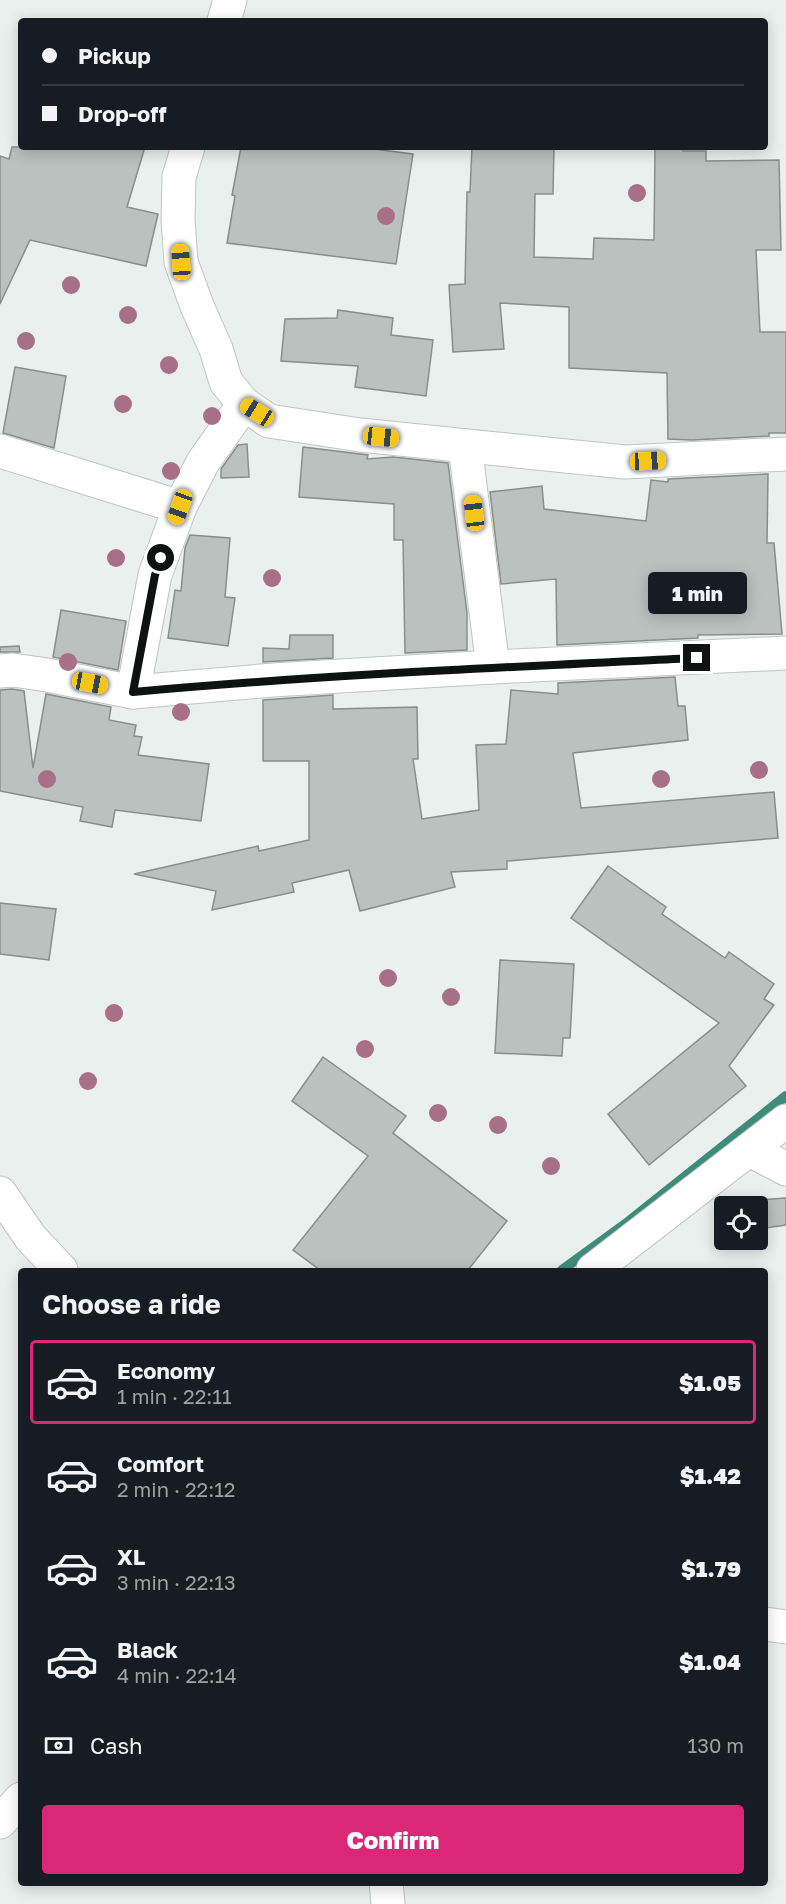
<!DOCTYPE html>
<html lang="en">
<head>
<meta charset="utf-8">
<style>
	:root { --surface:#171b24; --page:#242831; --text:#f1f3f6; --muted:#9ea1a6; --line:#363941; --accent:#db2777 }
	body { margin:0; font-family:"Golos Text",sans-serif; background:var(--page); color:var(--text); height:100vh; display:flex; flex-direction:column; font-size:22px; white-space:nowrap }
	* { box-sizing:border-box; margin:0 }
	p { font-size:20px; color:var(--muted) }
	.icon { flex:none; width:33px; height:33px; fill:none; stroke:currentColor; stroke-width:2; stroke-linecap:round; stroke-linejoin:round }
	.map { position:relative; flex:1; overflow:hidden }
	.details { position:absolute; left:18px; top:1268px; width:750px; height:618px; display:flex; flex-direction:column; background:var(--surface); border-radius:6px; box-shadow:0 3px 15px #0003 }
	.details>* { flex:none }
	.banner { position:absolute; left:18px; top:18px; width:750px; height:132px; border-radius:6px; box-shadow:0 3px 15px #0003; display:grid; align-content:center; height:132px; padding:0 24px; background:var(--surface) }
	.fabs { position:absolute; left:714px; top:1196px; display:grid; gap:12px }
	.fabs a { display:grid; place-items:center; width:54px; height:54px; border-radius:6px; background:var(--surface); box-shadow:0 3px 15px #0003; font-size:30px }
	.end { position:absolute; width:27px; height:27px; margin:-14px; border:8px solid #101211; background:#fff; box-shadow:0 0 0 3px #fff }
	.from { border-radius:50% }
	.bubble { position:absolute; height:42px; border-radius:6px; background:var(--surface); box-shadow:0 3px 15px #0003; font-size:20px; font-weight:800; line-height:42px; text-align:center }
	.car { position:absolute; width:18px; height:36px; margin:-18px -9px; border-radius:8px; box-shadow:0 0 4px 2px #0007; background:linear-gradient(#f5c518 24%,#345 0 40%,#f5c518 0 76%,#345 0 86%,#f5c518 0) }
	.banner b { display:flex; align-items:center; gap:21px; height:57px; font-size:22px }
	.banner b+b { border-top:2px solid var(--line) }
	.banner i { width:15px; height:15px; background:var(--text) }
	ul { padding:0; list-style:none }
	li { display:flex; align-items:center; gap:18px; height:84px; margin:0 12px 9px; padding:0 12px; border:3px solid transparent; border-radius:6px }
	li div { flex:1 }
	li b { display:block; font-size:22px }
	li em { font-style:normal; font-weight:800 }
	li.selected { border-color:var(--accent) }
	li>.icon { width:54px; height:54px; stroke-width:1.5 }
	h2 { padding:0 24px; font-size:27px; line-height:72px }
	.pay { display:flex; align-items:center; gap:15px; height:66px; padding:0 24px; font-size:22px }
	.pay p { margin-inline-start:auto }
	.button { display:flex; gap:12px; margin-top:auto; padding:12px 24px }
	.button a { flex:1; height:69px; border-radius:6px; background:var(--accent); color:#fff; font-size:24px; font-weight:800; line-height:69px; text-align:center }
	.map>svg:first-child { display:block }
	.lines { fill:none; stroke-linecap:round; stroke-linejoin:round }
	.stream { stroke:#3f8b79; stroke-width:10 }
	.building { fill:#bbc1bf; stroke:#898e8c; stroke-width:1.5 }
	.minor-casing { stroke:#bfc5c3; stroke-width:35 }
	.minor { stroke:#fff; stroke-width:33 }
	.tree { fill:#a87084 }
	.route { stroke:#101211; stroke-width:8 }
</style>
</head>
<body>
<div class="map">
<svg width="786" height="1904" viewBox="0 0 786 1904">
	<rect width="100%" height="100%" fill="#eaf0ee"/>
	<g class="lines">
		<path class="stream" d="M562 1270 628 1222 786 1096"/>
	</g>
	<g class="building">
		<path d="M12 147H145L127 207 158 214 146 266 30 240 0 304V156L9 159Z"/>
		<path d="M241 147H357L413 154 396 264 227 243 235 196 232 195Z"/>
		<path d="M472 147H554L553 194H535L534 257 593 259 594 238 654 240 655 147H683V151H706V161L779 160 781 250H756L760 332H786V433H769V436L692 440 668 439 667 373 569 368V307L500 303 504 349 453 352 449 285 465 284 467 192H470Z"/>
		<path d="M338 310 393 318 391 335 433 340 426 396 355 387 358 366 281 361 285 319 337 318Z"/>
		<path d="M15 367 66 376 54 448 3 433Z"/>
		<path d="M247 444 249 477 221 478V469L238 445Z"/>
		<path d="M303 447 368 455 367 459 393 457 448 463 467 613V650L405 653 403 540H394V504L299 497Z"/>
		<path d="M768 474 767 543H774L782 634 698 635V638L557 645 556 579 501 584 490 492 542 486 544 509 646 521 651 480 668 482V479Z"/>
		<path d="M190 535 230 538 225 597 235 598 228 646 168 638 175 590 181 591 185 548Z"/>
		<path d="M61 610 126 621 118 670 53 657Z"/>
		<path d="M290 635H333V658L263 662V648L289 649Z"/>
		<path d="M19 646 20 652H0V647Z"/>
		<path d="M675 677 678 706H685L688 740 573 753 581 808 774 792 778 838 507 861V869L451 872 455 887 360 911 349 870 292 883 294 892 212 910 216 891 134 874 258 846 259 851 309 840V761H263V700L333 695V709L417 707 418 759H413L422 819 479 810 476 745 506 744 511 690 558 694V683Z"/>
		<path d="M12 689 24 691 33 768 46 694 111 707 109 720 136 725 134 736 142 737 138 755 209 764 201 821 115 810 112 827 80 821 83 807 0 791V690Z"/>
		<path d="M608 866 666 907 662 914 725 958 729 952 774 984 764 999 774 1005 729 1066 746 1086 649 1165 608 1114 719 1023 571 918Z"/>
		<path d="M0 903 56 909 49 960 0 954Z"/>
		<path d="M500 960 574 964 570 1038H563L562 1056 495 1053Z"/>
		<path d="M323 1057 406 1116 393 1133 507 1221 468 1270H320L293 1250 368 1156 292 1101Z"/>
		<path d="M786 1198V1225L758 1229V1200Z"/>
	</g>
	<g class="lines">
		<defs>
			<g id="minor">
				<path d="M224 21 230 0"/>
				<path d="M188 147 179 177 178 220 181 262 197 306 216 349 226 382 244 404 269 421 360 435 625 462 786 454"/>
				<path d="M465 446 493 667"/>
				<path d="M0 451 180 507"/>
				<path d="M0 671 13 670 47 675 133 692 273 680 493 667 786 653"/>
				<path d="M133 692 155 575 180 507 203 462 244 404"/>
				<path d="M750 1150 786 1169"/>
				<path d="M0 1193 31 1238 61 1270"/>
				<path d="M593 1270 786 1121"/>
				<path d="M765 1624 786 1627"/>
				<path d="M0 1822 21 1799"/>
				<path d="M386 1882 388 1904"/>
			</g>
		</defs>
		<use href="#minor" class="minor-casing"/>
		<use href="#minor" class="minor"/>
	</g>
	<g class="tree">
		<circle cx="637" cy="193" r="9"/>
		<circle cx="386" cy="216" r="9"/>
		<circle cx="71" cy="285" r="9"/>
		<circle cx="128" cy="315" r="9"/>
		<circle cx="26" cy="341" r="9"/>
		<circle cx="169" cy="365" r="9"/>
		<circle cx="123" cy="404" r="9"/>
		<circle cx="212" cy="416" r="9"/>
		<circle cx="171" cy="471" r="9"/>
		<circle cx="116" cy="558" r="9"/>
		<circle cx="272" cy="578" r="9"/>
		<circle cx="68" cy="662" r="9"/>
		<circle cx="181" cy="712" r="9"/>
		<circle cx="759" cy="770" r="9"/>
		<circle cx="47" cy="779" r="9"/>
		<circle cx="661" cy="779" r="9"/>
		<circle cx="388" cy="978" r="9"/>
		<circle cx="451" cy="997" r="9"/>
		<circle cx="114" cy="1013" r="9"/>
		<circle cx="365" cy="1049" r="9"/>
		<circle cx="88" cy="1081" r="9"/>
		<circle cx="438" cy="1113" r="9"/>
		<circle cx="498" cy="1125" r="9"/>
		<circle cx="551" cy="1166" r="9"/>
	</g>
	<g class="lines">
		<path class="route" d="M161 558 155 575 133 692C321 675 509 667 697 658"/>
	</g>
</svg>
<div class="fabs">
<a><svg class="icon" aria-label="locate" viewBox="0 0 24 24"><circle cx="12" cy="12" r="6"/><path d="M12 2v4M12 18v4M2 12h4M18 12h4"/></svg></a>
</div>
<i class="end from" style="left:161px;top:558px"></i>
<i class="end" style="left:697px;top:658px"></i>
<div class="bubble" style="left:648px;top:572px;width:99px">1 min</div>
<i class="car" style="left:181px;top:262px;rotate:356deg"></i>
<i class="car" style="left:257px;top:412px;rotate:302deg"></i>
<i class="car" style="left:381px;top:437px;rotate:96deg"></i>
<i class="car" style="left:648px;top:461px;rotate:87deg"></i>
<i class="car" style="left:180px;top:507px;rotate:200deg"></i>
<i class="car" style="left:474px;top:513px;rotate:353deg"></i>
<i class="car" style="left:90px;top:683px;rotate:101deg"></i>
<div class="banner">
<b><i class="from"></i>Pickup</b>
<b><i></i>Drop-off</b>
</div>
<section class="details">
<h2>Choose a ride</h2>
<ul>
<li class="selected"><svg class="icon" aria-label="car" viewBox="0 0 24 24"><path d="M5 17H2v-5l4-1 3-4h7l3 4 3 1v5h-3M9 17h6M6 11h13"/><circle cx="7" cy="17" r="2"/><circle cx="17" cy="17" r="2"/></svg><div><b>Economy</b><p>1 min · 22:11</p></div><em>$1.05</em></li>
<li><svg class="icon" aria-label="car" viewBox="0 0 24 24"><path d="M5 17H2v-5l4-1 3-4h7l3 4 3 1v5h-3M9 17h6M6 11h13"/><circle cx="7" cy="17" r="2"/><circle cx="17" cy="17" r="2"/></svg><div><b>Comfort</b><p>2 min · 22:12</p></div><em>$1.42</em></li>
<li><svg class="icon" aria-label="car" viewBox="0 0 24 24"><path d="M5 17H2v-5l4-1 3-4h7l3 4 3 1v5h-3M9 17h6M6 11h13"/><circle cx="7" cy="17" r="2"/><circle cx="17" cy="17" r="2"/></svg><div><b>XL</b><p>3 min · 22:13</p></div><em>$1.79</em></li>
<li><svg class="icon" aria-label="car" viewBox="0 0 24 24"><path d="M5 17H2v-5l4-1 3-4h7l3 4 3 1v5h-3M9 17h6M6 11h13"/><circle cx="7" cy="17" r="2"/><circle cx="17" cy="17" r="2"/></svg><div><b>Black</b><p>4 min · 22:14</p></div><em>$1.04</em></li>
</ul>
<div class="pay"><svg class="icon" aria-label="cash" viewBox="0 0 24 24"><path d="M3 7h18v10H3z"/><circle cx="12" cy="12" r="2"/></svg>Cash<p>130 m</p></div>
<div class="button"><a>Confirm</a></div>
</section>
</div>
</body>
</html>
